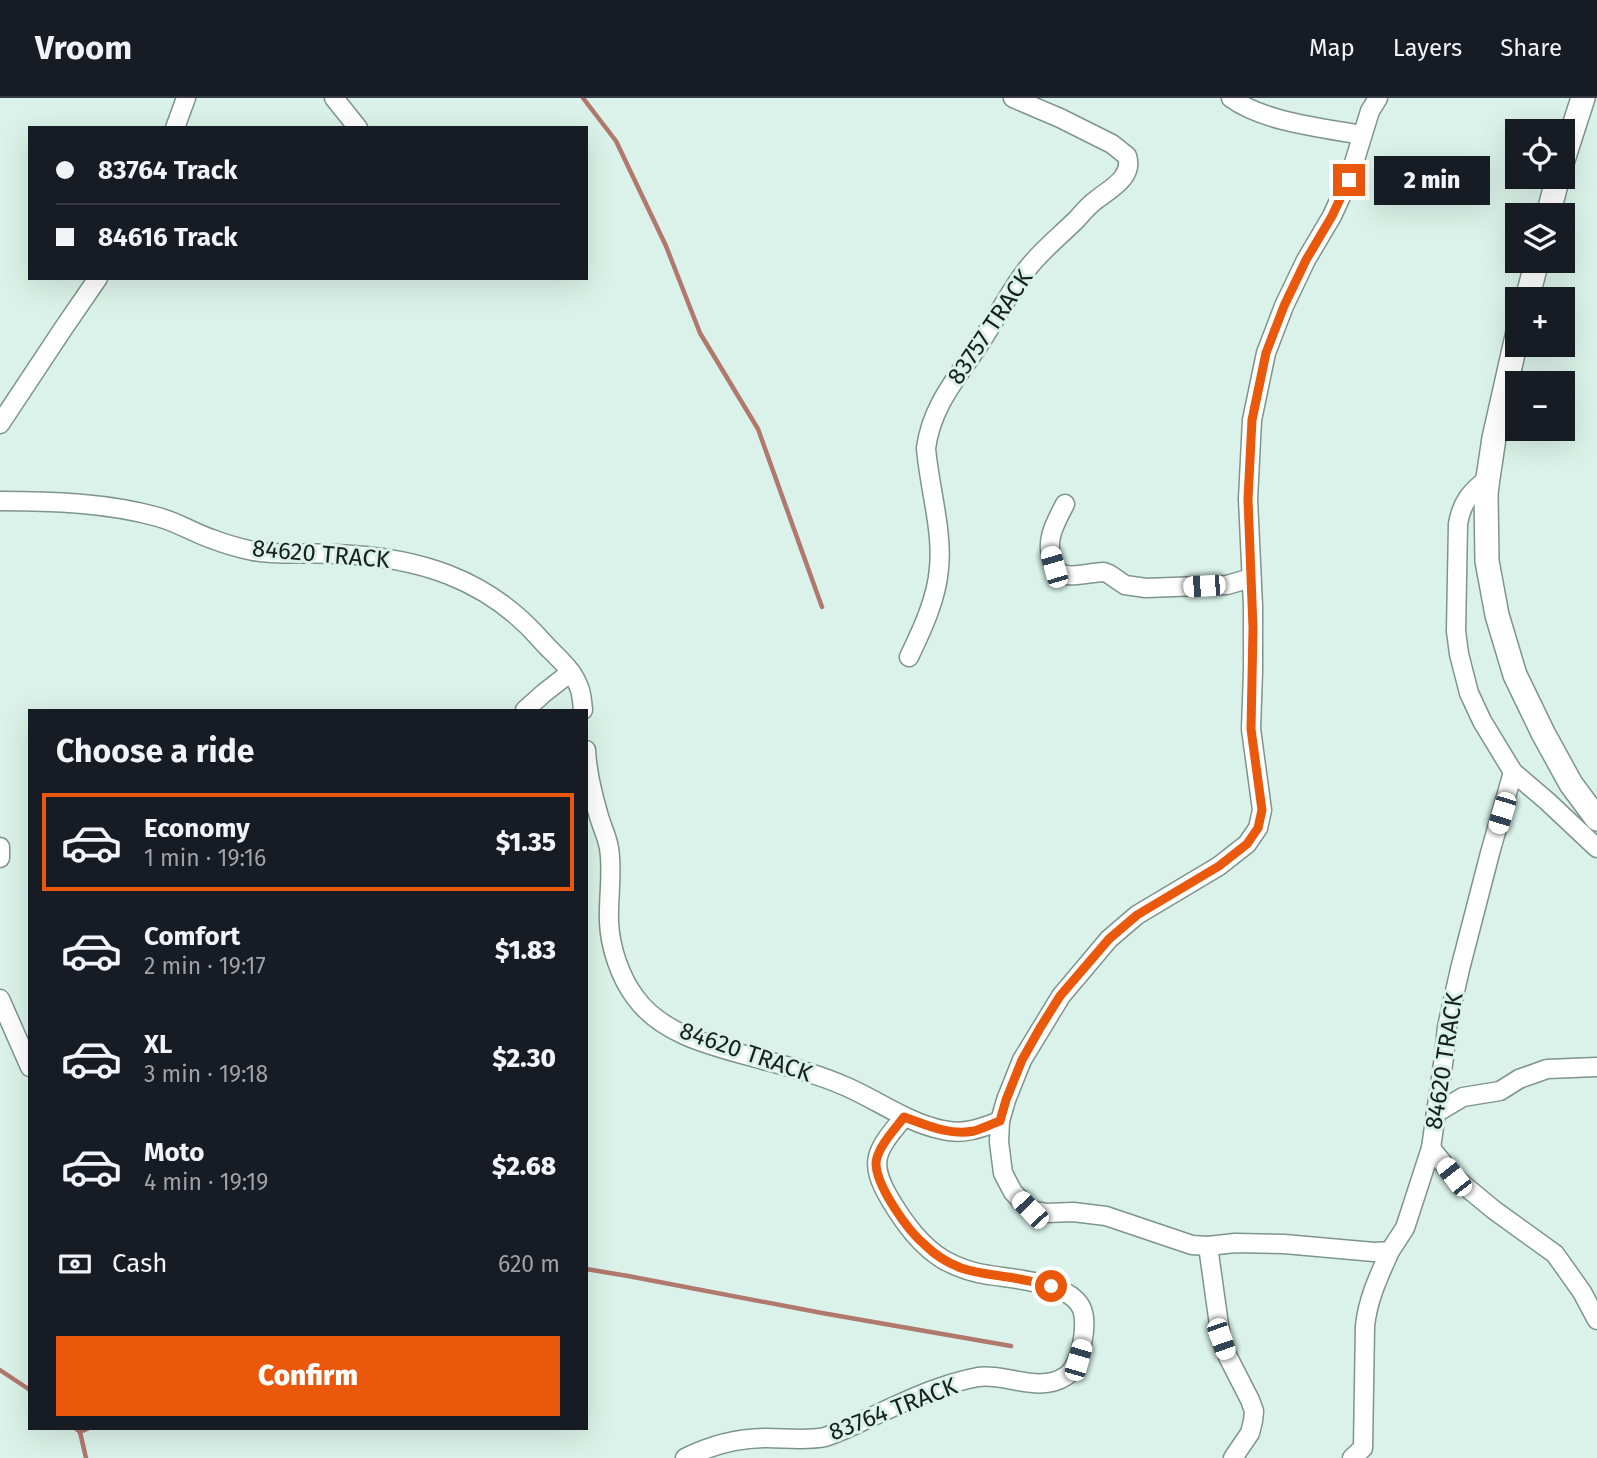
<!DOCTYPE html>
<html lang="en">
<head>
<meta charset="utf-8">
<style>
	:root { --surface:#171b24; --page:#20242c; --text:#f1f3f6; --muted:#9ea1a6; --line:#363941; --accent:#ea580c }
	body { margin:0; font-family:"Fira Sans",sans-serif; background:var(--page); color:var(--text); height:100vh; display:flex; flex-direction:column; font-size:26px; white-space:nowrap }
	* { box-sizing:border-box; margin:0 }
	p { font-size:23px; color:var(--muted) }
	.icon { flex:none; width:38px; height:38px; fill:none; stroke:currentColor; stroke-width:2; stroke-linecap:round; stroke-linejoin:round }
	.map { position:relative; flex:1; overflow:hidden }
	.drawer { position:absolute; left:28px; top:611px; width:560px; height:721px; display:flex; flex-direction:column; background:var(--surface); border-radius:0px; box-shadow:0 7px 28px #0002 }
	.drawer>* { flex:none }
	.banner { position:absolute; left:28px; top:28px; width:560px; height:154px; border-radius:0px; box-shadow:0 7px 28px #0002; display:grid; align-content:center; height:154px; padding:0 28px; background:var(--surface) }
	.tools { position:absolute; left:1505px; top:21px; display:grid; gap:14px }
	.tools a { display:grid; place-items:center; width:70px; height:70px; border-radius:0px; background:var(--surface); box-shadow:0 7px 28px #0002; font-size:35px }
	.end { position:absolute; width:32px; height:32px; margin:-16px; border:9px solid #ea580c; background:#fff; box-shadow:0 0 0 4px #fff }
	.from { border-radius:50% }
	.bubble { position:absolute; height:49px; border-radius:0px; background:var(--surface); box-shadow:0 7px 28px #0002; font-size:23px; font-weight:800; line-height:49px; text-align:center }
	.car { position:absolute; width:21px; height:42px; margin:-21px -10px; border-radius:9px; box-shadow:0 0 5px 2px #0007; background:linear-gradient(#fff 24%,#345 0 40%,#fff 0 76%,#345 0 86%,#fff 0) }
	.banner b { display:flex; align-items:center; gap:24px; height:66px; font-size:26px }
	.banner b+b { border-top:2px solid var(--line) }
	.banner i { width:18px; height:18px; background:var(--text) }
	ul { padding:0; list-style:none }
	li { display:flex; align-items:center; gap:21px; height:98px; margin:0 14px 10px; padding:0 14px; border:4px solid transparent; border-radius:0px }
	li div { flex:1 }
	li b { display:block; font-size:26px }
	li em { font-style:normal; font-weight:800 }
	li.current { border-color:var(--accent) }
	li>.icon { width:63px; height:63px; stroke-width:1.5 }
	h2 { padding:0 28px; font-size:32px; line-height:84px }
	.pay { display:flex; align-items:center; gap:18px; height:77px; padding:0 28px; font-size:26px }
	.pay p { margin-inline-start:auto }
	.button { display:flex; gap:14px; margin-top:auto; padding:14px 28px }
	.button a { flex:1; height:80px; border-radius:0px; background:var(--accent); color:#fff; font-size:28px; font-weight:800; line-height:80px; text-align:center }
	header { display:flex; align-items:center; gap:42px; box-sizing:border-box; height:98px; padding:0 35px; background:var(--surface); border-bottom:2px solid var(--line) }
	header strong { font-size:33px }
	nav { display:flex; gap:38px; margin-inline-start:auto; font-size:24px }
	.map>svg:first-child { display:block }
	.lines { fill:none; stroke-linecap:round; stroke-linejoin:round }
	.stream { stroke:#b1786d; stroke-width:4.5 }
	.minor-casing { stroke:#7e948c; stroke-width:21 }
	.tertiary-casing { stroke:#7e948c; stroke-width:26 }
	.minor { stroke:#fff; stroke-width:18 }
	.tertiary { stroke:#fff; stroke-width:23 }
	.route { stroke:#ea580c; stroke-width:9 }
	.labels { text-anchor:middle; stroke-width:6; stroke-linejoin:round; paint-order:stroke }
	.street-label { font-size:24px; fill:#18201d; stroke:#daf2e9 }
</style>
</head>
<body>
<header>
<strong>Vroom</strong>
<nav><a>Map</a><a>Layers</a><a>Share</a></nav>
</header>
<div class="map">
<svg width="1597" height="1360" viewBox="0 0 1597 1360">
	<rect width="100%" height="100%" fill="#daf2e9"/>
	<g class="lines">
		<g class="stream">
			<path d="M583 0 616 43 666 148 700 235 758 331 822 509"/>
			<path d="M586 1171 628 1178 822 1215 1011 1248"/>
			<path d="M0 1272 30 1292"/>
			<path d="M75 1330 80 1334 86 1360"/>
			<path d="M80 1334 89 1330"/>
		</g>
		<defs>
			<g id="minor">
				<path d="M334 0 358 30"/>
				<path d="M1231 0C1264 24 1323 30 1362 37"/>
				<path d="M1378 0 1370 13 1349 81 1332 118 1306 162 1284 208 1266 255 1252 322 1248 401 1253 508V573L1251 631 1262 712 1258 730 1247 746 1219 768 1137 817 1109 841 1061 898 1022 962 1006 1002 1000 1023 999 1044 1003 1075 1013 1094 1030 1112 1047 1115 1073 1114 1106 1118 1192 1147 1208 1148 1235 1145 1284 1146 1374 1154 1390 1153 1405 1130 1431 1050 1444 959 1447 929 1460 871 1490 755 1513 674"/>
				<path d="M175 30 186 0"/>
				<path d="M0 326 63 231 98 180"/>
				<path d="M1488 380C1471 394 1462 403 1458 426L1456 533 1459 556 1469 595 1482 623 1513 674 1547 703 1597 750"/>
				<path d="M0 403C51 403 109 405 158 419 177 424 194 435 212 441 225 446 239 450 253 453 281 458 309 454 337 456 417 459 487 480 541 542 553 556 571 569 578 587 582 594 582 604 583 612"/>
				<path d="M1065 406C1056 424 1045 441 1052 462 1054 471 1057 475 1066 477 1078 479 1092 474 1104 474L1109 476 1125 487 1146 490 1227 487 1251 480"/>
				<path d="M909 559C922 532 937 500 939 470 943 433 929 388 926 350 932 306 959 278 982 242 998 218 1010 192 1028 170 1042 152 1061 137 1077 121 1083 114 1089 107 1096 102 1110 91 1134 79 1127 58L1112 46 1060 20 1013 0"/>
				<path d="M525 612 544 595 571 574"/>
				<path d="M586 652C587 674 592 694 598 715 601 727 607 738 609 750 613 775 608 799 609 824 610 849 620 879 635 899 662 937 713 948 756 960 786 968 818 976 847 989 879 1003 908 1025 943 1032 964 1037 981 1030 1000 1023"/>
				<path d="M0 749V760"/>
				<path d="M0 901 30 969"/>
				<path d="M1436 1015 1463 999 1500 993 1519 981 1547 971 1597 969"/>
				<path d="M1431 1050 1454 1079 1494 1112 1555 1156 1582 1194 1597 1222"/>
				<path d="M1208 1148 1221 1241 1228 1259 1250 1302 1254 1313 1253 1323 1250 1335 1233 1360"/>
				<path d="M685 1360C711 1347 737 1340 767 1340 785 1340 807 1343 825 1339 840 1334 855 1327 869 1320 904 1304 940 1286 978 1279 1006 1275 1039 1296 1066 1278 1081 1268 1089 1225 1081 1209 1068 1184 1013 1181 989 1177 973 1175 957 1169 944 1162 921 1148 905 1126 891 1103 867 1063 876 1053 904 1019"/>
				<path d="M1352 1360 1363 1350 1365 1228C1368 1200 1379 1178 1390 1153"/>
			</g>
			<g id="tertiary">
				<path d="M1563 62 1583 0"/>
				<path d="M1548 117 1558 79"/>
				<path d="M1527 201 1537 163"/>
				<path d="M1517 238 1494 340 1488 380 1486 396 1487 463 1497 517 1515 577 1543 635 1571 686 1597 721"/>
			</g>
		</defs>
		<use href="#minor" class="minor-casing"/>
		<use href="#tertiary" class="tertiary-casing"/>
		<use href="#minor" class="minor"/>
		<use href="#tertiary" class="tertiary"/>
	</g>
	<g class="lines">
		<path class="route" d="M1051 1188C1039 1185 1026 1182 1014 1180 996 1177 979 1176 961 1170 948 1165 935 1157 925 1147 908 1133 876 1088 876 1065 877 1050 895 1031 904 1019 926 1027 950 1038 974 1033 982 1031 991 1026 1000 1023L1006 1002 1022 962 1040 930 1060 898 1109 841 1137 817 1219 768 1247 746 1258 730 1262 712 1251 631 1253 530 1248 401 1252 322 1266 255 1284 208 1306 162 1332 118 1349 82"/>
	</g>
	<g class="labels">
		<g class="street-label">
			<text transform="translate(990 229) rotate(-56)" y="8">83757 TRACK</text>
			<text transform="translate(321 456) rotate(5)" y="8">84620 TRACK</text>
			<text transform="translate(746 954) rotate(19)" y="8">84620 TRACK</text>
			<text transform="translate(1444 963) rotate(-81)" y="8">84620 TRACK</text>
			<text transform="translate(893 1311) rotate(-21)" y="8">83764 TRACK</text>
		</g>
	</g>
</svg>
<div class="tools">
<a><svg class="icon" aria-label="locate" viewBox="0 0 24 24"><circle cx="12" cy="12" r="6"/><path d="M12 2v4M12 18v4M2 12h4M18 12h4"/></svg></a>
<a><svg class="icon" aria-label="layers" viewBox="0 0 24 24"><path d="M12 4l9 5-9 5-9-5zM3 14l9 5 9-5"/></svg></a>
<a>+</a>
<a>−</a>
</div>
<i class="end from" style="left:1051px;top:1188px"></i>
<i class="end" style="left:1349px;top:82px"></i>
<div class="bubble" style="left:1374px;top:58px;width:116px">2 min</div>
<i class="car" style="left:1054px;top:469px;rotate:344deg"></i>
<i class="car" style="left:1204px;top:488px;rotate:266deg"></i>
<i class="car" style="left:1502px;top:715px;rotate:197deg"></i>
<i class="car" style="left:1454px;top:1079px;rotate:322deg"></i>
<i class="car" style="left:1030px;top:1112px;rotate:316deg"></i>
<i class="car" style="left:1221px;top:1241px;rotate:161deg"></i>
<i class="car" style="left:1078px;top:1262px;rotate:16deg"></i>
<div class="banner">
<b><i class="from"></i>83764 Track</b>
<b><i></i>84616 Track</b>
</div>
<section class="drawer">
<h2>Choose a ride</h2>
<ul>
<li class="current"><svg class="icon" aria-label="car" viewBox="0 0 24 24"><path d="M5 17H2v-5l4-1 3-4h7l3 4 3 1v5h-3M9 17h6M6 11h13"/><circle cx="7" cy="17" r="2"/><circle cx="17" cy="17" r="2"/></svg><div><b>Economy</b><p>1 min · 19:16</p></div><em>$1.35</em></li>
<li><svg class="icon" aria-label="car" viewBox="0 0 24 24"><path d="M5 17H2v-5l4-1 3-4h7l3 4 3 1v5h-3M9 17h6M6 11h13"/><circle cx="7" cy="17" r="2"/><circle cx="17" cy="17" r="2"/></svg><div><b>Comfort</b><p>2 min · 19:17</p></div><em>$1.83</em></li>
<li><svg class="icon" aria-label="car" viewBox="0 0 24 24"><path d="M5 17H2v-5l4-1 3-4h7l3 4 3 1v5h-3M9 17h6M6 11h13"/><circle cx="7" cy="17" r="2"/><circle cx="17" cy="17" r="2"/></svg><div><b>XL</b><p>3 min · 19:18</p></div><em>$2.30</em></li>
<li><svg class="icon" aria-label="car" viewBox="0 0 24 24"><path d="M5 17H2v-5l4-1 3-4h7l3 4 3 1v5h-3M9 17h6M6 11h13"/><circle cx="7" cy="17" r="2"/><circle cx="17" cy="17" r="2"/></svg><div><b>Moto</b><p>4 min · 19:19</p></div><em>$2.68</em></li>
</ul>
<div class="pay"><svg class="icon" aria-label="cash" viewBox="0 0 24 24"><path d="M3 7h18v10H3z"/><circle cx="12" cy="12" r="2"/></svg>Cash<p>620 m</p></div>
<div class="button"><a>Confirm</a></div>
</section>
</div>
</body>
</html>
